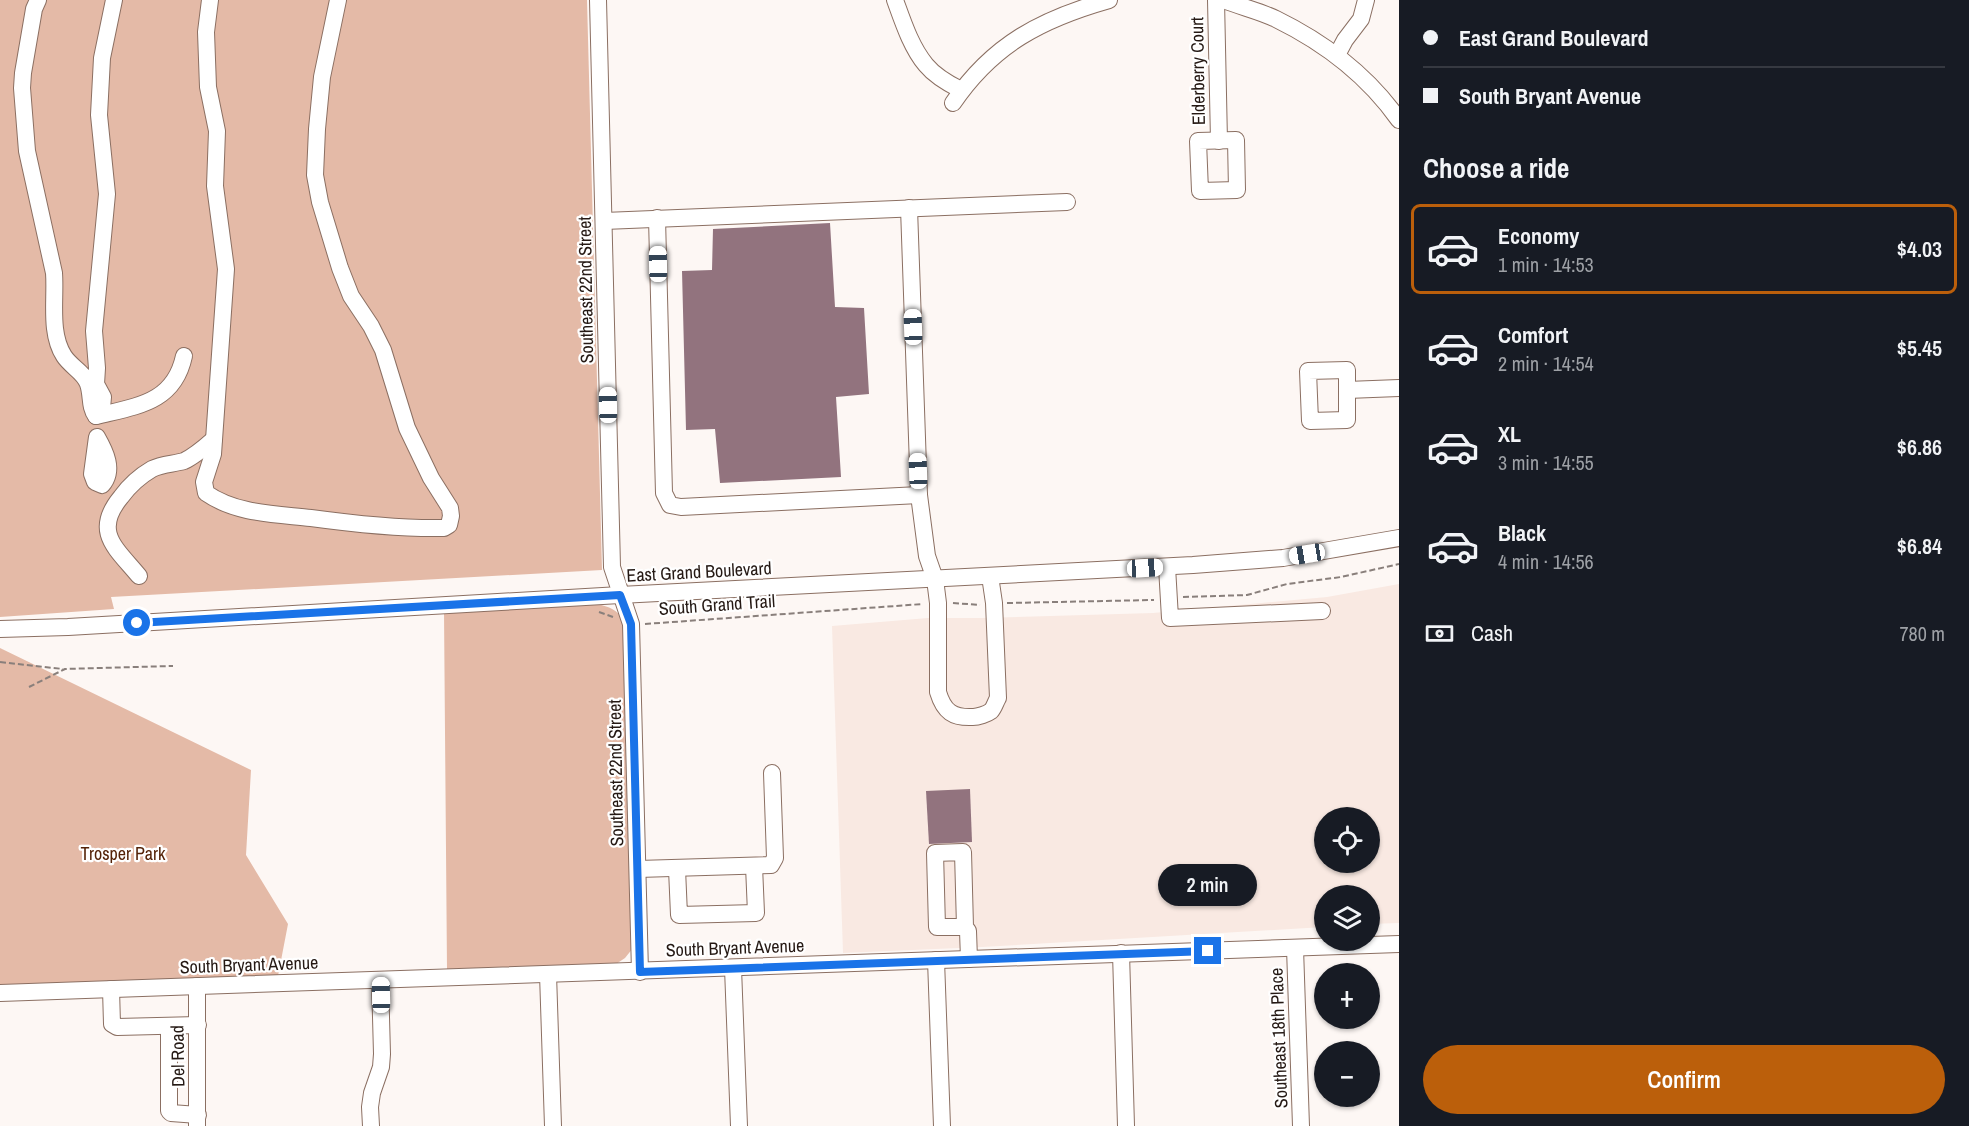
<!DOCTYPE html>
<html lang="en">
<head>
<meta charset="utf-8">
<style>
	:root { --surface:#171b24; --page:#20242c; --text:#f1f3f6; --muted:#9ea1a6; --line:#363941; --accent:#bb5f0b }
	body { margin:0; font-family:"Archivo Narrow",sans-serif; background:var(--page); color:var(--text); height:100vh; display:flex; flex-direction:column; font-size:22px; white-space:nowrap }
	* { box-sizing:border-box; margin:0 }
	p { font-size:20px; color:var(--muted) }
	.icon { flex:none; width:33px; height:33px; fill:none; stroke:currentColor; stroke-width:2; stroke-linecap:round; stroke-linejoin:round }
	.map { position:relative; flex:1; overflow:hidden }
	.panel { display:flex; flex-direction:column; background:var(--surface); width:570px }
	.panel>* { flex:none }
	.guide { display:grid; align-content:center; height:132px; padding:0 24px; background:var(--surface) }
	.tools { position:absolute; left:1314px; top:807px; display:grid; gap:12px }
	.tools a { display:grid; place-items:center; width:66px; height:66px; border-radius:50%; background:var(--surface); box-shadow:0 2px 4px #0004; font-size:30px }
	.end { position:absolute; width:27px; height:27px; margin:-14px; border:8px solid #1a73e8; background:#fff; box-shadow:0 0 0 3px #fff }
	.from { border-radius:50% }
	.bubble { position:absolute; height:42px; border-radius:21px; background:var(--surface); box-shadow:0 2px 4px #0004; font-size:20px; font-weight:600; line-height:42px; text-align:center }
	.car { position:absolute; width:18px; height:36px; margin:-18px -9px; border-radius:8px; box-shadow:0 0 4px 2px #0007; background:linear-gradient(#fff 24%,#345 0 40%,#fff 0 76%,#345 0 86%,#fff 0) }
	.guide b { display:flex; align-items:center; gap:21px; height:57px; font-size:22px }
	.guide b+b { border-top:2px solid var(--line) }
	.guide i { width:15px; height:15px; background:var(--text) }
	ul { padding:0; list-style:none }
	li { display:flex; align-items:center; gap:18px; height:90px; margin:0 12px 9px; padding:0 12px; border:3px solid transparent; border-radius:9px }
	li div { flex:1 }
	li b { display:block; font-size:22px }
	li em { font-style:normal; font-weight:600 }
	li.selected { border-color:var(--accent) }
	li>.icon { width:54px; height:54px; stroke-width:1.5 }
	h2 { padding:0 24px; font-size:27px; line-height:72px }
	.pay { display:flex; align-items:center; gap:15px; height:66px; padding:0 24px; font-size:22px }
	.pay p { margin-inline-start:auto }
	.primary-button { display:flex; gap:12px; margin-top:auto; padding:12px 24px }
	.primary-button a { flex:1; height:69px; border-radius:36px; background:var(--accent); color:#fff; font-size:24px; font-weight:600; line-height:69px; text-align:center }
	main { display:flex; flex:1; min-height:0 }
	.map>svg:first-child { display:block }
	.built { fill:#f9e9e2; fill-rule:evenodd }
	.green { fill:#e4baa7 }
	.building { fill:#92737e }
	.lines { fill:none; stroke-linecap:round; stroke-linejoin:round }
	.minor-casing { stroke:#8b6f62; stroke-width:18 }
	.path { stroke:#897f7b; stroke-width:2; stroke-dasharray:6 3; stroke-linecap:butt }
	.minor { stroke:#fff; stroke-width:16 }
	.route { stroke:#1a73e8; stroke-width:8 }
	.labels { text-anchor:middle; stroke-width:4.5; stroke-linejoin:round; paint-order:stroke }
	.street-label { font-size:18px; fill:#251914; stroke:#fff }
	.park-label { font-size:18px; fill:#542207; stroke:#fff }
</style>
</head>
<body>
<main>
<div class="map">
<svg width="1399" height="1126" viewBox="0 0 1399 1126">
	<rect width="100%" height="100%" fill="#fdf7f4"/>
	<path class="built" d="M1399 584V923L1370 924V896H1324V927L982 947 843 953 832 626 928 618H981L1153 613 1327 597ZM1324 818H1370V862H1324Z"/>
	<g class="green">
		<path d="M0 0H587L602 570 111 597 114 609 0 617Z"/>
		<path d="M597 604C609 607 618 609 623 621L633 948 625 958 616 964 447 969 444 612Z"/>
		<path d="M0 648 251 770 246 855 288 924 278 976 0 985Z"/>
	</g>
	<g class="building">
		<path d="M830 223 835 307 864 308 869 394 836 397 841 477 720 483 715 429 686 430 682 271 712 270 713 229Z"/>
		<path d="M970 789 972 842 929 844 926 791Z"/>
	</g>
	<g class="lines">
		<defs>
			<g id="minor">
				<path d="M38 0 34 9 23 73 22 88 27 151 54 273C56 299 49 333 64 356 71 367 84 372 88 384 92 395 89 407 96 416L102 408 103 397 96 384 97 368 94 331 107 194 99 115 102 58 114 0"/>
				<path d="M210 0 206 32 208 87 217 131 215 186 226 269 213 454 204 482 206 493C236 514 276 514 311 518 355 524 400 529 444 528L449 525 451 516 450 508 431 478 407 428 383 350 371 326 351 296 340 268 320 202 315 175 317 129 322 77 338 0"/>
				<path d="M598 0 612 567 631 624 640 972"/>
				<path d="M895 0C903 22 911 47 926 65 935 76 949 84 961 90"/>
				<path d="M1216 0 1219 141"/>
				<path d="M1224 0C1241 7 1260 11 1276 19 1325 43 1368 76 1399 120"/>
				<path d="M1337 55 1345 40 1361 19 1366 0"/>
				<path d="M953 103C993 44 1042 19 1109 0"/>
				<path d="M1236 140 1237 190 1200 191 1198 141Z"/>
				<path d="M657 218 664 493 670 505 681 507 919 495 909 208"/>
				<path d="M604 221 1067 202"/>
				<path d="M1347 370V420L1310 421 1308 371Z"/>
				<path d="M1347 390 1399 388"/>
				<path d="M96 416C137 406 174 403 184 356"/>
				<path d="M97 437C105 451 115 470 102 485L95 482 92 474Z"/>
				<path d="M919 495 927 556 935 579 938 603V692C944 712 953 718 973 717 978 717 987 714 991 711 994 708 996 701 998 698L994 603 990 576"/>
				<path d="M1167 567 1170 618 1322 611"/>
				<path d="M139 576C116 548 92 532 121 497 129 486 140 476 152 469 162 464 174 464 184 461 195 456 205 447 214 439"/>
				<path d="M0 629 68 627 620 595 1193 565 1283 558 1399 538"/>
				<path d="M638 869 771 865 775 858 772 773"/>
				<path d="M677 869 679 915 756 913 754 866"/>
				<path d="M965 927H937L935 853 963 852 965 927 968 931 969 959"/>
				<path d="M1295 948 1301 1126"/>
				<path d="M1121 953 1126 1126"/>
				<path d="M936 960 942 1126"/>
				<path d="M733 968 739 1126"/>
				<path d="M548 974 553 1126"/>
				<path d="M197 986V1126"/>
				<path d="M111 989 112 1024 117 1027 198 1025"/>
				<path d="M0 993 1399 944"/>
				<path d="M169 1026V1111L171 1113 198 1115"/>
				<path d="M371 1126 370 1107 372 1093 381 1067 382 1054 380 980"/>
			</g>
		</defs>
		<use href="#minor" class="minor-casing"/>
		<g class="path">
			<path d="M1183 597 1247 595 1287 584 1341 577 1399 564"/>
			<path d="M953 603 980 605"/>
			<path d="M1007 603 1154 600"/>
			<path d="M599 612 613 617"/>
			<path d="M645 624 923 604"/>
			<path d="M0 662 63 669"/>
			<path d="M29 687 65 669 173 666"/>
		</g>
		<use href="#minor" class="minor"/>
	</g>
	<g class="lines">
		<path class="route" d="M137 623 620 595 631 624 640 972 1208 951"/>
	</g>
	<g class="labels">
		<g class="street-label">
			<text transform="translate(1198 71) rotate(-91)" y="6">Elderberry Court</text>
			<text transform="translate(586 290) rotate(-91)" y="6">Southeast 22nd Street</text>
			<text transform="translate(699 572) rotate(-3)" y="6">East Grand Boulevard</text>
			<text transform="translate(717 605) rotate(-4)" y="6">South Grand Trail</text>
			<text transform="translate(616 773) rotate(-91)" y="6">Southeast 22nd Street</text>
			<text transform="translate(735 948) rotate(-2)" y="6">South Bryant Avenue</text>
			<text transform="translate(249 965) rotate(-2)" y="6">South Bryant Avenue</text>
			<text transform="translate(1279 1038) rotate(-92)" y="6">Southeast 18th Place</text>
			<text transform="translate(178 1056) rotate(-91)" y="6">Del Road</text>
		</g>
		<g class="park-label">
			<text x="123" y="860">Trosper Park</text>
		</g>
	</g>
</svg>
<div class="tools">
<a><svg class="icon" aria-label="locate" viewBox="0 0 24 24"><circle cx="12" cy="12" r="6"/><path d="M12 2v4M12 18v4M2 12h4M18 12h4"/></svg></a>
<a><svg class="icon" aria-label="layers" viewBox="0 0 24 24"><path d="M12 4l9 5-9 5-9-5zM3 14l9 5 9-5"/></svg></a>
<a>+</a>
<a>−</a>
</div>
<i class="end from" style="left:137px;top:623px"></i>
<i class="end" style="left:1208px;top:951px"></i>
<div class="bubble" style="left:1158px;top:864px;width:99px">2 min</div>
<i class="car" style="left:658px;top:264px;rotate:359deg"></i>
<i class="car" style="left:913px;top:327px;rotate:358deg"></i>
<i class="car" style="left:608px;top:405px;rotate:359deg"></i>
<i class="car" style="left:918px;top:471px;rotate:358deg"></i>
<i class="car" style="left:1307px;top:554px;rotate:261deg"></i>
<i class="car" style="left:1145px;top:568px;rotate:87deg"></i>
<i class="car" style="left:381px;top:995px;rotate:359deg"></i>
</div>
<section class="panel">
<div class="guide">
<b><i class="from"></i>East Grand Boulevard</b>
<b><i></i>South Bryant Avenue</b>
</div>
<h2>Choose a ride</h2>
<ul>
<li class="selected"><svg class="icon" aria-label="car" viewBox="0 0 24 24"><path d="M5 17H2v-5l4-1 3-4h7l3 4 3 1v5h-3M9 17h6M6 11h13"/><circle cx="7" cy="17" r="2"/><circle cx="17" cy="17" r="2"/></svg><div><b>Economy</b><p>1 min · 14:53</p></div><em>$4.03</em></li>
<li><svg class="icon" aria-label="car" viewBox="0 0 24 24"><path d="M5 17H2v-5l4-1 3-4h7l3 4 3 1v5h-3M9 17h6M6 11h13"/><circle cx="7" cy="17" r="2"/><circle cx="17" cy="17" r="2"/></svg><div><b>Comfort</b><p>2 min · 14:54</p></div><em>$5.45</em></li>
<li><svg class="icon" aria-label="car" viewBox="0 0 24 24"><path d="M5 17H2v-5l4-1 3-4h7l3 4 3 1v5h-3M9 17h6M6 11h13"/><circle cx="7" cy="17" r="2"/><circle cx="17" cy="17" r="2"/></svg><div><b>XL</b><p>3 min · 14:55</p></div><em>$6.86</em></li>
<li><svg class="icon" aria-label="car" viewBox="0 0 24 24"><path d="M5 17H2v-5l4-1 3-4h7l3 4 3 1v5h-3M9 17h6M6 11h13"/><circle cx="7" cy="17" r="2"/><circle cx="17" cy="17" r="2"/></svg><div><b>Black</b><p>4 min · 14:56</p></div><em>$6.84</em></li>
</ul>
<div class="pay"><svg class="icon" aria-label="cash" viewBox="0 0 24 24"><path d="M3 7h18v10H3z"/><circle cx="12" cy="12" r="2"/></svg>Cash<p>780 m</p></div>
<div class="primary-button"><a>Confirm</a></div>
</section>
</main>
</body>
</html>
